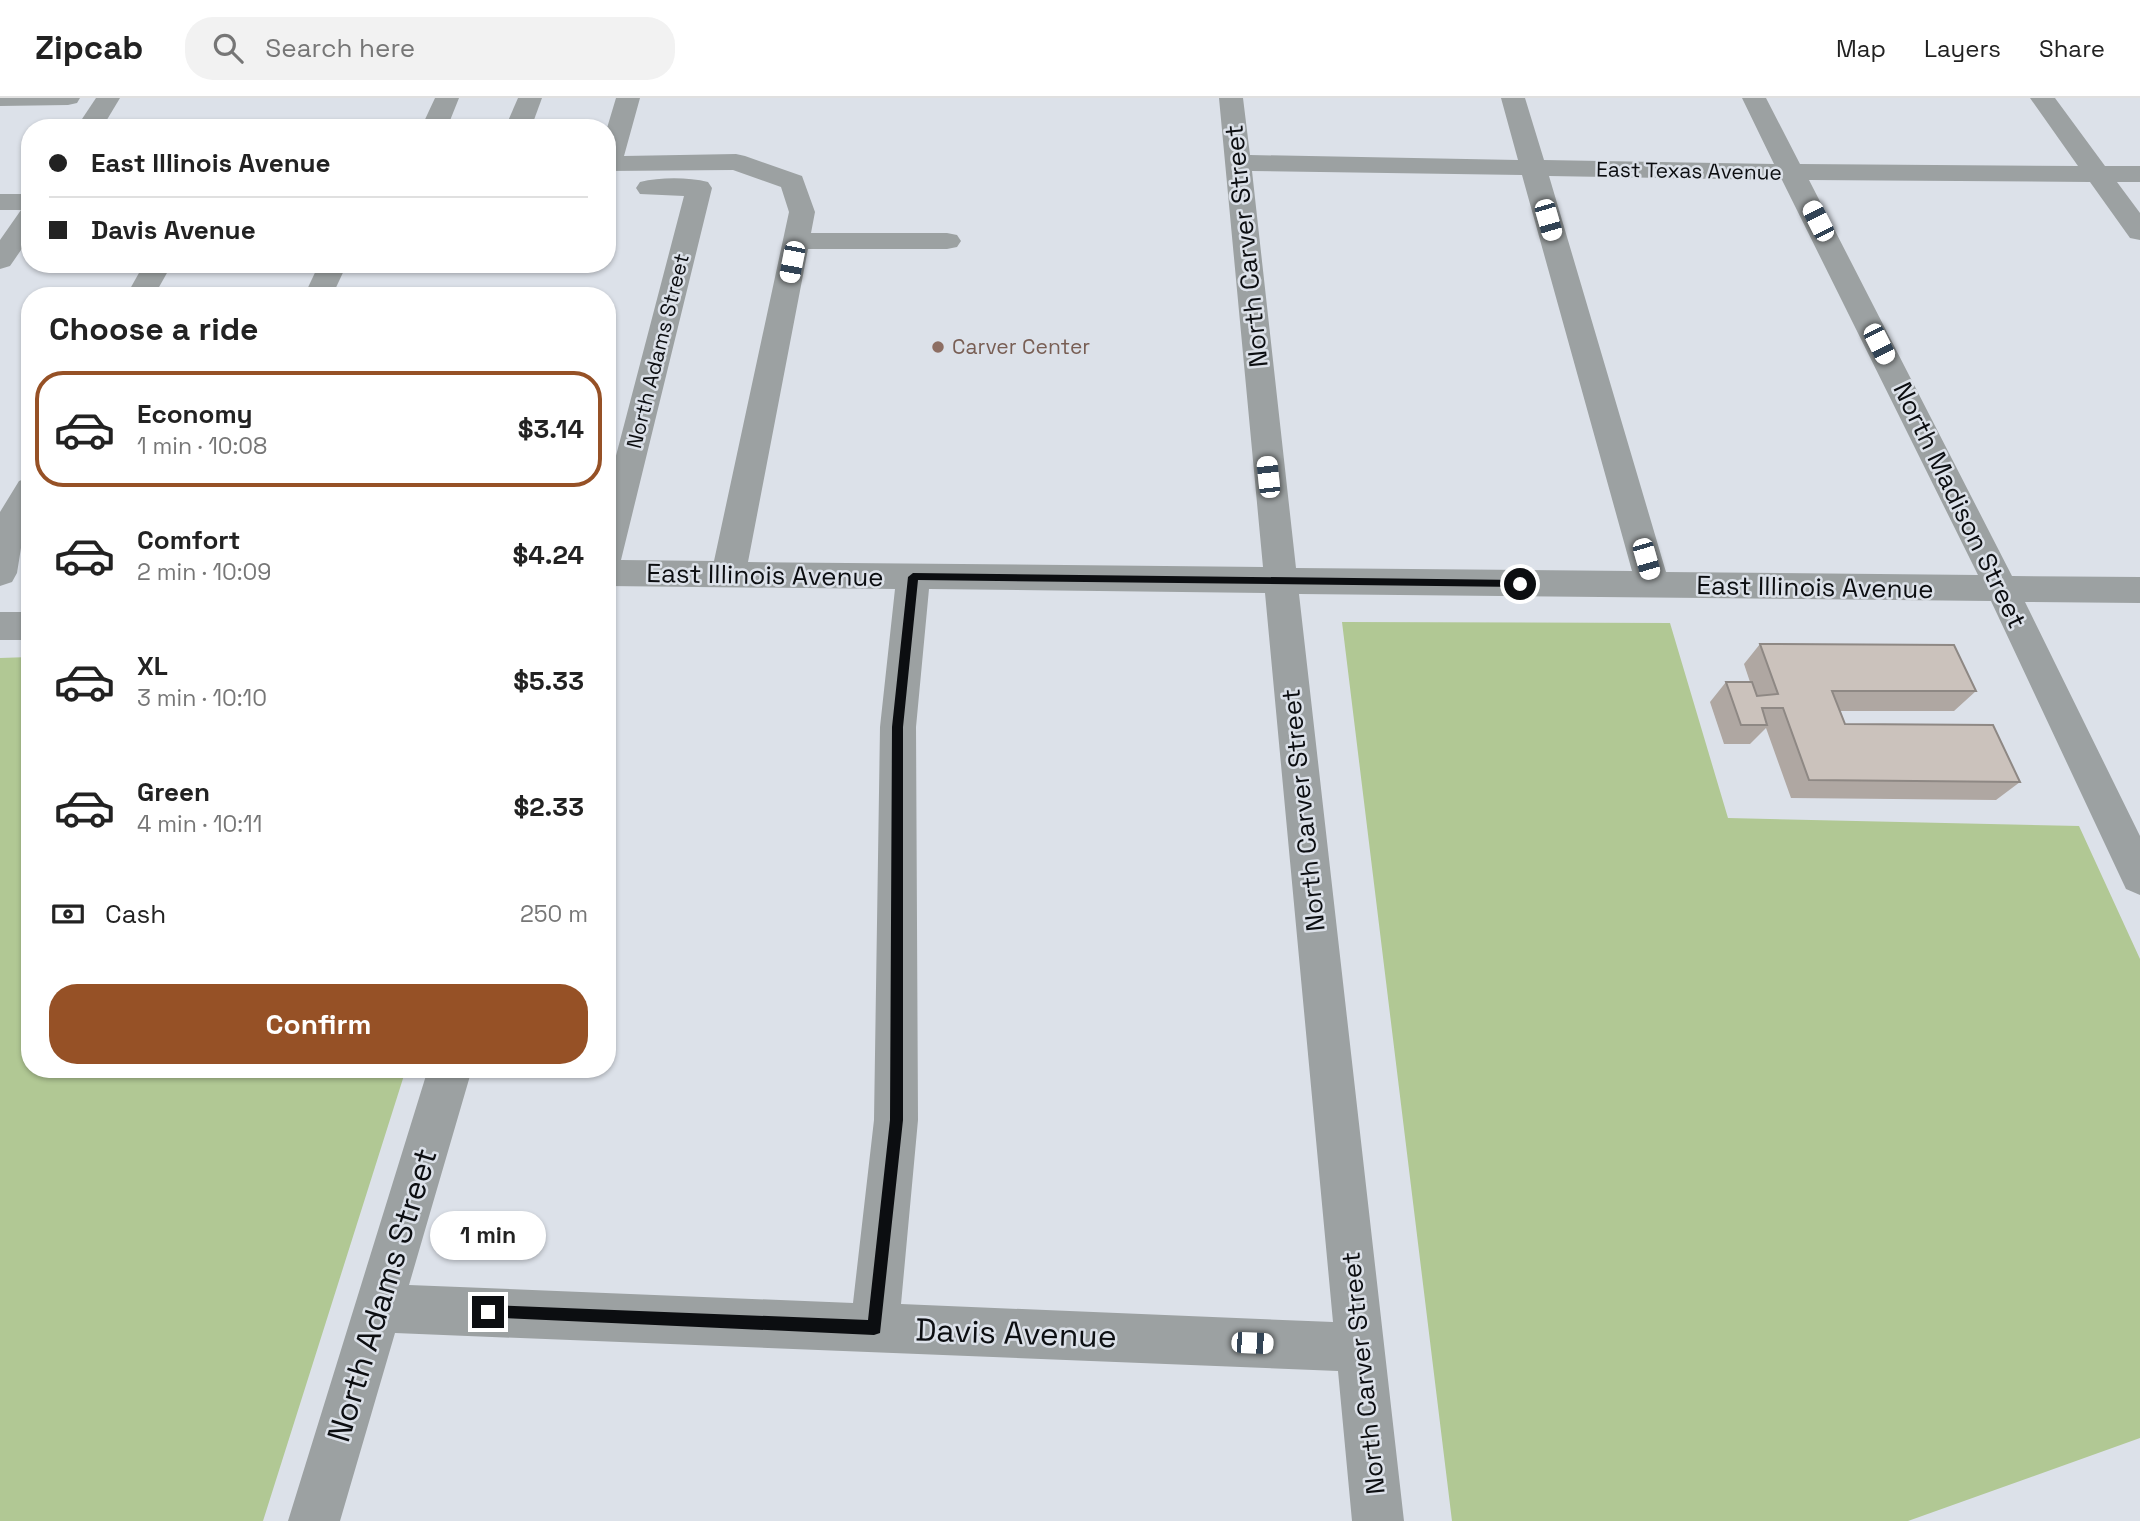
<!DOCTYPE html>
<html lang="en">
<head>
<meta charset="utf-8">
<style>
	:root { --surface:#fff; --page:#f2f2f2; --text:#222; --muted:#767676; --line:#e0e0e0; --accent:#965126 }
	body { margin:0; font-family:"Space Grotesk",sans-serif; background:var(--page); color:var(--text); height:100vh; display:flex; flex-direction:column; font-size:26px; white-space:nowrap }
	* { box-sizing:border-box; margin:0 }
	p { font-size:23px; color:var(--muted) }
	.icon { flex:none; width:38px; height:38px; fill:none; stroke:currentColor; stroke-width:2; stroke-linecap:round; stroke-linejoin:round }
	.map { position:relative; flex:1; overflow:hidden }
	.sheet { position:absolute; left:21px; top:189px; width:595px; height:791px; display:flex; flex-direction:column; background:var(--surface); border-radius:28px; box-shadow:0 2px 5px #0004 }
	.sheet>* { flex:none }
	.top-card { position:absolute; left:21px; top:21px; width:595px; height:154px; border-radius:28px; box-shadow:0 2px 5px #0004; display:grid; align-content:center; height:154px; padding:0 28px; background:var(--surface) }
	.end { position:absolute; width:32px; height:32px; margin:-16px; border:9px solid #0c0e11; background:#fff; box-shadow:0 0 0 4px #fff }
	.from { border-radius:50% }
	.bubble { position:absolute; height:49px; border-radius:24px; background:var(--surface); box-shadow:0 2px 5px #0004; font-size:23px; font-weight:700; line-height:49px; text-align:center }
	.car { position:absolute; width:21px; height:42px; margin:-21px -10px; border-radius:9px; box-shadow:0 0 5px 2px #0007; background:linear-gradient(#fff 24%,#345 0 40%,#fff 0 76%,#345 0 86%,#fff 0) }
	.top-card b { display:flex; align-items:center; gap:24px; height:66px; font-size:26px }
	.top-card b+b { border-top:2px solid var(--line) }
	.top-card i { width:18px; height:18px; background:var(--text) }
	ul { padding:0; list-style:none }
	li { display:flex; align-items:center; gap:21px; height:116px; margin:0 14px 10px; padding:0 14px; border:4px solid transparent; border-radius:28px }
	li div { flex:1 }
	li b { display:block; font-size:26px }
	li em { font-style:normal; font-weight:700 }
	li.selected { border-color:var(--accent) }
	li>.icon { width:63px; height:63px; stroke-width:1.5 }
	h2 { padding:0 28px; font-size:32px; line-height:84px }
	.pay { display:flex; align-items:center; gap:18px; height:77px; padding:0 28px; font-size:26px }
	.pay p { margin-inline-start:auto }
	.button { display:flex; gap:14px; margin-top:auto; padding:14px 28px }
	.button a { flex:1; height:80px; border-radius:28px; background:var(--accent); color:#fff; font-size:28px; font-weight:700; line-height:80px; text-align:center }
	header { display:flex; align-items:center; gap:42px; box-sizing:border-box; height:98px; padding:0 35px; background:var(--surface); border-bottom:2px solid var(--line) }
	header strong { font-size:33px }
	nav { display:flex; gap:38px; margin-inline-start:auto; font-size:24px }
	.search { width:490px; height:63px; background:var(--page); display:flex; align-items:center; gap:18px; box-sizing:border-box; padding:0 24px; border-radius:28px; color:var(--muted); font-size:26px }
	.map>svg:first-child { display:block }
	.green { fill:#b1c894 }
	.lines { fill:none; stroke-linecap:round; stroke-linejoin:round }
	.minor { fill:#9ca1a2; fill-rule:evenodd }
	.wall { fill:#afa7a2 }
	.building { fill:#cbc2bc; stroke:#8e8884; stroke-width:2 }
	.route { fill:#0c0e11 }
	.education-dot { fill:#8d6e63; stroke:#dce1e9; stroke-width:2.5 }
	.labels { text-anchor:middle; stroke-width:5; stroke-linejoin:round; paint-order:stroke }
	.far-street-label { font-size:21px; fill:#0c0e11; stroke:#dce1e9 }
	.far-education-label { font-size:21px; fill:#785e54; stroke:#dce1e9; text-anchor:start }
	.street-label { font-size:26px; fill:#0c0e11; stroke:#dce1e9 }
	.near-street-label { font-size:32px; fill:#0c0e11; stroke:#dce1e9 }
</style>
</head>
<body>
<header>
<strong>Zipcab</strong>
<div class="search"><svg class="icon" aria-label="search" viewBox="0 0 24 24"><circle cx="10" cy="10" r="6"/><path d="M15 15l6 6"/></svg>Search here</div>
<nav><a>Map</a><a>Layers</a><a>Share</a></nav>
</header>
<div class="map">
<svg width="2140" height="1423" viewBox="0 0 2140 1423">
	<rect width="100%" height="100%" fill="#dce1e9"/>
	<g class="green">
		<path d="M1342 524 1670 525 1728 720 2079 728 2140 861V1340L1908 1423H1452Z"/>
		<path d="M30 559V971H406L263 1423H0V560Z"/>
	</g>
	<g class="lines">
		<g class="minor">
			<path d="M0 0H80L77 5 68 7 0 8Z"/>
			<path d="M96 0H120L102 30H76Z"/>
			<path d="M435 0H459L447 30H421Z"/>
			<path d="M518 0H542L531 30H505Z"/>
			<path d="M616 0H640L624 58 736 56 745 58 802 78 815 114 811 135H947L957 137 961 143 957 149 947 151H808L748 464 1263 469 1219 0H1243L1250 57 1518 62 1501 0H1525L1544 62 1774 66 1742 0H1766L1800 66 2078 68 2030 0H2055L2105 68H2140V84H2117L2140 115V142L2130 140 2090 84 1809 82 2012 478 2140 479V505L2025 504 2140 738V797L2126 791 1991 503 1299 496 1404 1423H1352L1338 1273 395 1235 340 1423H288L428 971H472L409 1187 853 1205 874 1022 880 629 895 491 607 488V392L684 98 640 96 636 90 640 84C660 79 688 79 708 84L712 90 621 462 714 463 789 114 781 89 733 72 607 73V30ZM1252 73 1522 77 1632 473 1296 470ZM1549 78 1782 82 1978 477 1666 474ZM929 491 1265 495 1333 1224 901 1206 918 1022 916 629Z"/>
			<path d="M0 96H30V139L10 168 0 171V142L21 112H0Z"/>
			<path d="M144 166H172L154 198H126Z"/>
			<path d="M319 166H347L332 198H304Z"/>
			<path d="M30 379V420L24 431 17 475 12 484 0 488V414L19 383Z"/>
			<rect x="0" y="514" width="30" height="28"/>
		</g>
	</g>
	<path class="wall" d="M1760 546 1976 593 1954 613H1840L1845 626 2020 684 1996 702 1791 700 1766 630 1750 646H1724L1710 604 1726 584H1750L1744 566Z"/>
	<path class="building" d="M1760 546 1954 547 1976 593H1832L1845 626 1993 627 2020 684 1809 682 1783 610H1762L1767 627H1741L1726 584H1752L1757 598 1778 596Z"/>
	<path class="route" d="M913 475 1520 482 1525 486 1520 489 918 482 903 629V1022L880 1235 874 1237 483 1219V1209L488 1207 868 1222 890 1022 892 629 908 479Z"/>
	<circle class="education-dot" cx="938" cy="249" r="7"/>
	<g class="labels">
		<g class="far-street-label">
			<text transform="translate(1689 73) rotate(1)" y="7">East Texas Avenue</text>
			<text transform="translate(658 253) rotate(-76)" y="7">North Adams Street</text>
		</g>
		<g class="far-education-label">
			<text x="952" y="256">Carver Center</text>
		</g>
		<g class="street-label">
			<text transform="translate(1246 148) rotate(-96)" y="9">North Carver Street</text>
			<text transform="translate(1960 407) rotate(64)" y="9">North Madison Street</text>
			<text transform="translate(765 477) rotate(1)" y="9">East Illinois Avenue</text>
			<text transform="translate(1815 489) rotate(1)" y="9">East Illinois Avenue</text>
			<text transform="translate(1303 712) rotate(-96)" y="9">North Carver Street</text>
			<text transform="translate(1363 1275) rotate(-96)" y="9">North Carver Street</text>
		</g>
		<g class="near-street-label">
			<text transform="translate(382 1197) rotate(-73)" y="11">North Adams Street</text>
			<text transform="translate(1016 1235) rotate(2)" y="11">Davis Avenue</text>
		</g>
	</g>
</svg>
<i class="end from" style="left:1520px;top:486px"></i>
<i class="end" style="left:488px;top:1214px"></i>
<div class="bubble" style="left:430px;top:1113px;width:116px">1 min</div>
<i class="car" style="left:1548px;top:122px;rotate:164deg"></i>
<i class="car" style="left:1818px;top:123px;rotate:333deg"></i>
<i class="car" style="left:792px;top:164px;rotate:191deg"></i>
<i class="car" style="left:1879px;top:246px;rotate:153deg"></i>
<i class="car" style="left:1268px;top:379px;rotate:354deg"></i>
<i class="car" style="left:1646px;top:461px;rotate:164deg"></i>
<i class="car" style="left:1252px;top:1245px;rotate:92deg"></i>
<div class="top-card">
<b><i class="from"></i>East Illinois Avenue</b>
<b><i></i>Davis Avenue</b>
</div>
<section class="sheet">
<h2>Choose a ride</h2>
<ul>
<li class="selected"><svg class="icon" aria-label="car" viewBox="0 0 24 24"><path d="M5 17H2v-5l4-1 3-4h7l3 4 3 1v5h-3M9 17h6M6 11h13"/><circle cx="7" cy="17" r="2"/><circle cx="17" cy="17" r="2"/></svg><div><b>Economy</b><p>1 min · 10:08</p></div><em>$3.14</em></li>
<li><svg class="icon" aria-label="car" viewBox="0 0 24 24"><path d="M5 17H2v-5l4-1 3-4h7l3 4 3 1v5h-3M9 17h6M6 11h13"/><circle cx="7" cy="17" r="2"/><circle cx="17" cy="17" r="2"/></svg><div><b>Comfort</b><p>2 min · 10:09</p></div><em>$4.24</em></li>
<li><svg class="icon" aria-label="car" viewBox="0 0 24 24"><path d="M5 17H2v-5l4-1 3-4h7l3 4 3 1v5h-3M9 17h6M6 11h13"/><circle cx="7" cy="17" r="2"/><circle cx="17" cy="17" r="2"/></svg><div><b>XL</b><p>3 min · 10:10</p></div><em>$5.33</em></li>
<li><svg class="icon" aria-label="car" viewBox="0 0 24 24"><path d="M5 17H2v-5l4-1 3-4h7l3 4 3 1v5h-3M9 17h6M6 11h13"/><circle cx="7" cy="17" r="2"/><circle cx="17" cy="17" r="2"/></svg><div><b>Green</b><p>4 min · 10:11</p></div><em>$2.33</em></li>
</ul>
<div class="pay"><svg class="icon" aria-label="cash" viewBox="0 0 24 24"><path d="M3 7h18v10H3z"/><circle cx="12" cy="12" r="2"/></svg>Cash<p>250 m</p></div>
<div class="button"><a>Confirm</a></div>
</section>
</div>
</body>
</html>
